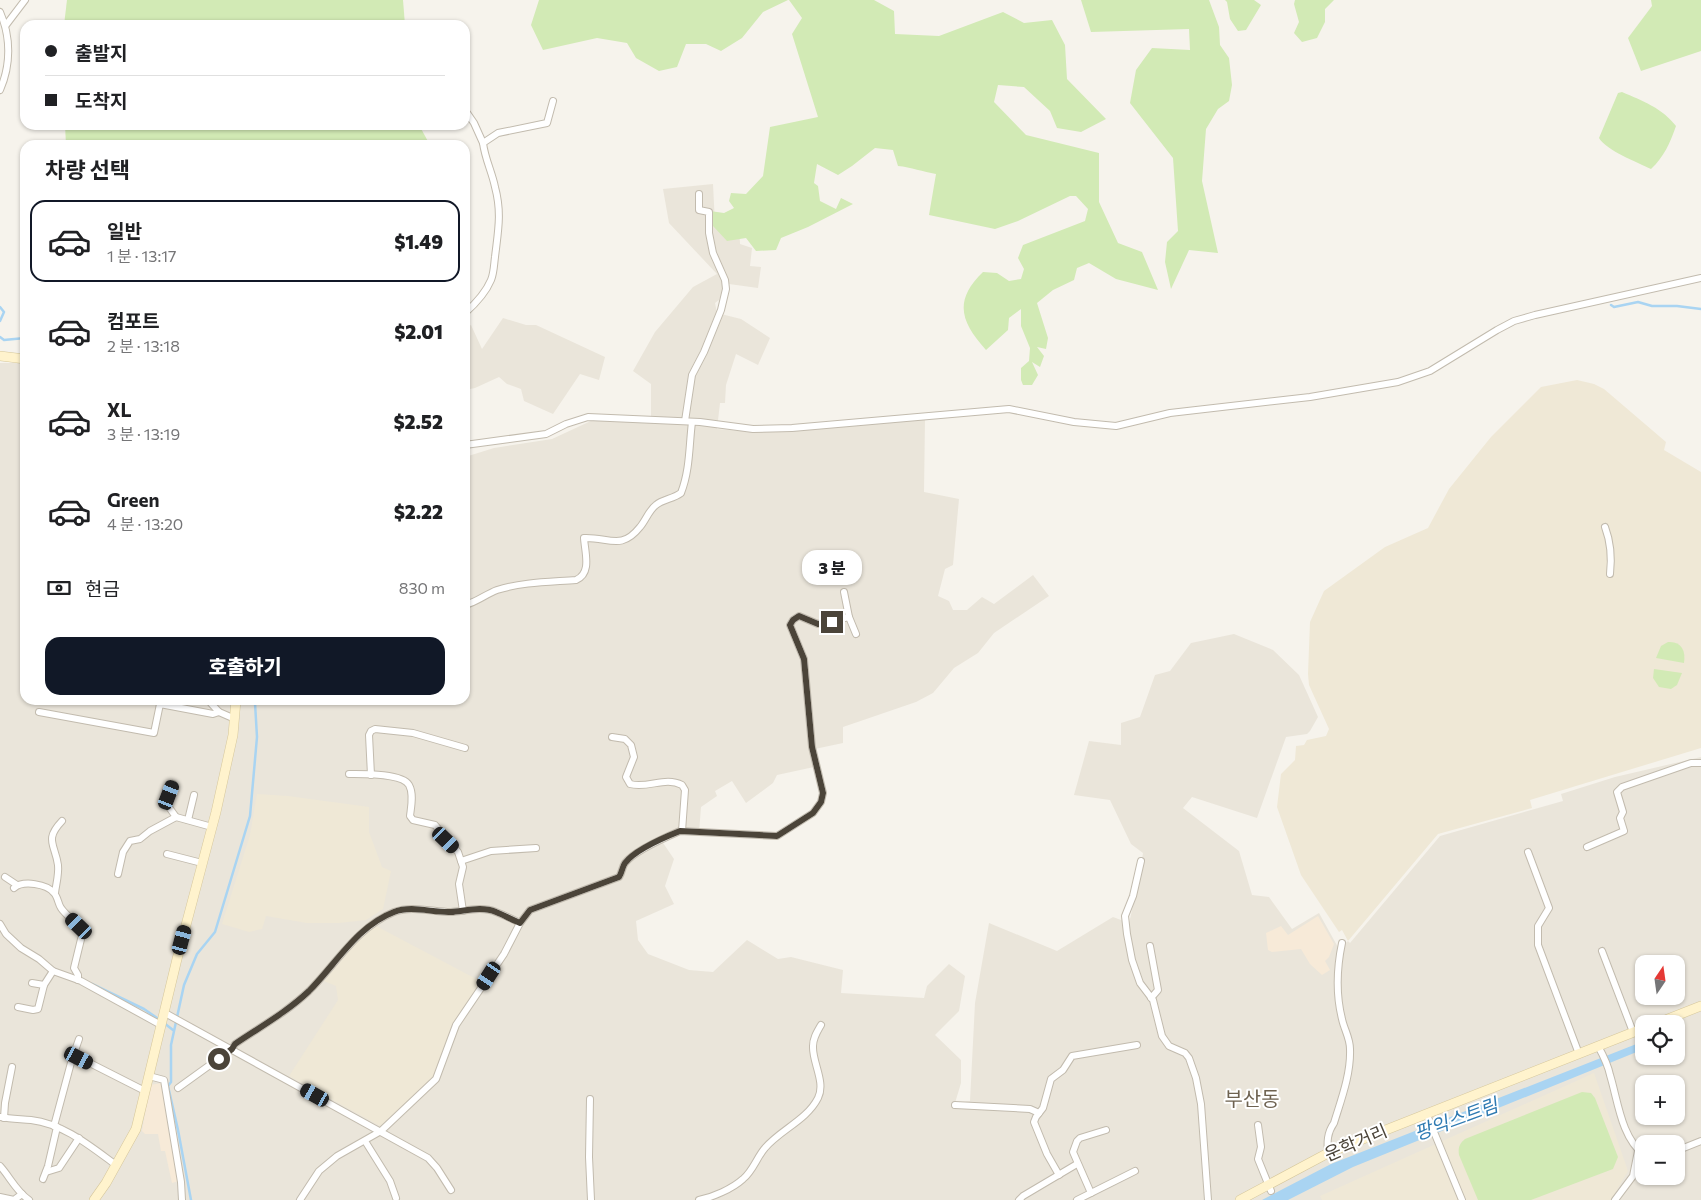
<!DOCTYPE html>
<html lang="ko">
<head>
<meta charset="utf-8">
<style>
	:root { --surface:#fff; --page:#f2f2f2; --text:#202124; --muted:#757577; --line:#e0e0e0; --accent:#111827 }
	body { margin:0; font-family:Commissioner,"Noto Sans KR",sans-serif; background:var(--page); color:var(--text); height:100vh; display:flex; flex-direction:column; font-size:19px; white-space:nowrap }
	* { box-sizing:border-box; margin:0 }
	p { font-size:16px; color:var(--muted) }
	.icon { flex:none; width:28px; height:28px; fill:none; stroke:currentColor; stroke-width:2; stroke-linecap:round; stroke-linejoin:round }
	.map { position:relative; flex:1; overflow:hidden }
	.drawer { position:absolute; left:20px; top:140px; width:450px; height:565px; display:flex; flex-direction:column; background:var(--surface); border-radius:15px; box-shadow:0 1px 4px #0004 }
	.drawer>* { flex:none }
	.hud { position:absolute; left:20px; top:20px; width:450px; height:110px; border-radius:15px; box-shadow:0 1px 4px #0004; display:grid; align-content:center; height:110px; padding:0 25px; background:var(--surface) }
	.needle { width:32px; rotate:13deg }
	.controls { position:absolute; left:1635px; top:955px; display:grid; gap:10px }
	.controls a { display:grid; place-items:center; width:50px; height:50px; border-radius:10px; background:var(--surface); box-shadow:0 1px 4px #0004; font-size:25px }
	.end { position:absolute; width:22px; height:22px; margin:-11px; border:6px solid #4b4439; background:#fff; box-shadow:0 0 0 2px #fff }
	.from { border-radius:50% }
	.bubble { position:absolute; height:35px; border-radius:15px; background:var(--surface); box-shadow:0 1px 4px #0004; font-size:16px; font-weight:800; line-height:35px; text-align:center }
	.car { position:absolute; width:15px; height:30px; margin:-15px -8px; border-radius:6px; box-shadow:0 0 4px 1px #0007; background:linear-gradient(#222 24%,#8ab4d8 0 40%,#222 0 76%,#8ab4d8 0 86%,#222 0) }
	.hud b { display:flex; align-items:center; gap:18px; height:48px; font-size:19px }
	.hud b+b { border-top:1px solid var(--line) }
	.hud i { width:12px; height:12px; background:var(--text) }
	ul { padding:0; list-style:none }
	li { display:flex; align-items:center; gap:15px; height:82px; margin:0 10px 8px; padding:0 15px; border:2px solid transparent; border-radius:15px }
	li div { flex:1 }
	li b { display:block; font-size:19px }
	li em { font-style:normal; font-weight:800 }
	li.current { border-color:var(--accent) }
	li>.icon { width:45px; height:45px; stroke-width:1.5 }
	h2 { padding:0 25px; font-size:22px; line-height:60px }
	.pay { display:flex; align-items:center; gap:12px; height:55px; padding:0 25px; font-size:19px }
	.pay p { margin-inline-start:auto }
	.cta { display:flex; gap:10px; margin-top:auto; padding:10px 25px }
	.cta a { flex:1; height:58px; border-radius:15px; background:var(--accent); color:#fff; font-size:20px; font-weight:800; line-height:58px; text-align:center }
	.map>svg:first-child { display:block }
	.residential { fill:#eae5da; fill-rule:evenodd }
	.commercial { fill:#f7ead8 }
	.education { fill:#efe8d6 }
	.green { fill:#d2eab5 }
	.water { fill:#a9d4f2 }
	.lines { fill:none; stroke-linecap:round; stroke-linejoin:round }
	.stream { stroke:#a9d4f2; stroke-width:2.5 }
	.street-casing { stroke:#c2bbae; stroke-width:8 }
	.secondary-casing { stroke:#d6c79b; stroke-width:10 }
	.street { stroke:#fff; stroke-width:6 }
	.secondary { stroke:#fff3cd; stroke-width:9 }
	.route { stroke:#4b4439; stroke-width:6 }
	.labels { text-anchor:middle; stroke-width:4; stroke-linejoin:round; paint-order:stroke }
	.street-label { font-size:18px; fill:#4b4439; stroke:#fff }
	.water-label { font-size:19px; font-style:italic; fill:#2e7ab2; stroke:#fff }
	.quarter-label { font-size:20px; fill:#6e6250; stroke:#fff }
</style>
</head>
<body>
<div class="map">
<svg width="1701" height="1200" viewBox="0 0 1701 1200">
	<rect width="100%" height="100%" fill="#f6f3ec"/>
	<g class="residential">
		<path d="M713 184 715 224 739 221 740 244 752 248 750 266 761 267 758 288 729 284 724 286 719 300 715 303 717 313 741 319 770 338 758 365 736 354 726 385 725 403H720L717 429 753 432 856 426 925 419 924 492 959 499 953 565 945 569 938 596 949 601 953 610H967L982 597 994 604 1033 575 1049 596 994 633 978 653 954 668 933 693 916 702 843 727V743L810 750 814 767 777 775 773 783 746 803 732 781 715 791 717 796 701 807 699 833 670 832 659 837 674 859 665 886 674 904 636 921 638 940 648 954 689 970 713 972 747 940 778 959 791 957 843 970 841 993 924 998 927 986 949 964 965 976 959 1011 935 1035 961 1060V1083L955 1103 970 1101 975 1003 989 923 1057 951 1113 917 1129 923 1137 889 1143 853 1131 844 1110 800 1074 795 1089 741 1121 745V723L1140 717 1155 675 1170 671 1191 643 1234 634 1273 650 1299 675 1318 717 1310 731 1307 734 1286 737 1257 818 1192 797 1183 808 1239 851 1252 895 1269 897 1292 929 1319 913 1339 949 1348 941 1350 943 1440 836 1563 801 1561 794 1615 777 1701 757V1200H0V363H25V700H465V457L494 448 552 439 593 420H609L651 422V384L633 371 655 332 693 287 717 274 669 223 663 189ZM1644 964H1676V996H1644ZM1644 1024H1676V1056H1644ZM1644 1084H1676V1116H1644ZM1644 1144H1676V1176H1644Z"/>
		<path d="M503 318 526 325H536L605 357 599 380 580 374 553 414 524 401 521 389 507 384 499 377 475 388 465 390V328L471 325 482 349Z"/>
	</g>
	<g class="commercial">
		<path d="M1318 916 1334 944 1329 957 1325 961 1330 970 1322 975 1310 964 1301 949 1272 952 1268 950 1266 933 1281 926 1288 935Z"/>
		<path d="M162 1083 179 1181 172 1183 165 1151H161L158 1134H145L142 1131 150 1085Z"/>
	</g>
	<g class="education">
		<path d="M1577 380 1594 384 1604 389 1666 442 1664 450 1701 472V748L1530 800 1532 808 1438 834 1348 941 1342 930 1339 932 1301 875 1277 807 1281 774 1295 760 1296 746 1304 745 1307 740 1326 736 1329 729 1309 685 1308 674 1310 622 1324 591 1385 547 1428 528 1449 489 1491 437 1541 387Z"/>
		<path d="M257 794 288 796 369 807V832L382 867 391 871 383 909 366 920 339 923H307L266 916 262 929 249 932 222 924 250 835Z"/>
		<path d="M376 926 482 982 454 1024 433 1078 380 1126 289 1076 338 1000 336 986 324 981 363 935Z"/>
		<path d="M1594 1073 1628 1171 1611 1200H1322L1320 1196Z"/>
	</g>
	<g class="green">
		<path d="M67 0H403L405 25H64Z"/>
		<path d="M539 0H788L763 12 742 38 721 51 706 44H686L677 67 659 71 636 58 627 43 597 38 543 50 531 25Z"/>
		<path d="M789 0H874L894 11 895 34 939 36 1003 12 1024 23 1052 20 1065 45 1067 79 1106 119 1081 132 1057 128 1050 111 1024 87 998 85 994 102 1026 135 1099 153V202L1118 243 1142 252 1158 290 1116 279 1089 263 1077 268 1074 280 1053 290 1037 303 1048 338 1046 349 1037 347 1044 356 1040 367 1032 362 1038 375 1032 385H1023L1021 380V368L1029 361 1030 348 1021 326V309L1009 318 1008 330 986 350C961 322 953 301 983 272L997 273 1009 281 1021 279 1024 269 1018 258 1023 245 1085 221 1088 209 1076 196H1070L1018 221 995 229 929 215 936 174C923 172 911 167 898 166L893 150 875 148 852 166 838 175 817 164 814 183 818 186 820 201 836 209 841 198 853 204 808 227 781 238 776 250 756 251 746 238 727 241 713 226 710 211 724 213 734 208 729 201 731 193 746 194 763 176 770 127 818 117 792 34 802 18Z"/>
		<path d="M1081 0H1209L1219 27 1220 45 1229 58 1232 85 1229 101 1218 109 1206 129 1202 181 1218 253 1189 250 1171 289 1165 262 1167 242 1178 231 1173 158 1130 103 1136 70 1152 48 1190 50 1189 29 1091 32Z"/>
		<path d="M1225 0H1254L1261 5 1246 30 1238 31 1230 19 1227 2Z"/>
		<path d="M1295 0H1334L1325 9V22L1317 38 1302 42 1294 33 1299 22 1294 4Z"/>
		<path d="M1651 0H1701V51L1641 71 1628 38 1652 6Z"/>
		<path d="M1622 92C1643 101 1662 108 1676 126 1670 143 1664 157 1651 169 1637 162 1607 151 1599 138L1618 93Z"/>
		<path d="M65 125H419L430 145H66Z"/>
		<path d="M1668 642C1681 641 1686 650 1684 663L1656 658 1661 646Z"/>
		<path d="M1654 669 1682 673 1677 685 1671 689 1659 687 1653 678Z"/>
		<path d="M1582 1092 1591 1093 1595 1098 1618 1157 1613 1169 1531 1200H1478L1459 1155C1458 1148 1459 1144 1465 1139Z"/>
	</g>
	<path class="water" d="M1644 1041V1049L1353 1167 1288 1200H1262L1331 1164Z"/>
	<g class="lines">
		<g class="stream">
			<path d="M1611 305 1614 307 1638 302 1652 306H1677L1701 309"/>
			<path d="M0 307 4 312 0 321"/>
			<path d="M0 337 4 340 25 338"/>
			<path d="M92 984 144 1009 160 1020"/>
			<path d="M164 1023 173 1030"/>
			<path d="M191 1200 178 1130 168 1086 171 1082V1045L184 985 197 954 215 932 250 816 257 737 255 703 254 700"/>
		</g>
		<defs>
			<g id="street">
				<path d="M0 12C11 37 11 65 0 90"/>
				<path d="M6 25 25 0"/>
				<path d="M465 110 474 123 483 143"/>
				<path d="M465 313C474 305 486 292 491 280 494 273 494 264 495 257 498 231 502 213 495 187 492 172 485 159 483 143L498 133 547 123 553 101"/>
				<path d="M685 421 692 375 704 352 721 310 726 289 725 280 713 253 709 233V212L699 210V194"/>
				<path d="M465 445 546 434 566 424 588 417 700 422 753 429 792 428 1009 409 1074 422 1116 426 1170 413 1310 397 1398 382 1430 371 1497 330 1514 321 1535 315 1701 278"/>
				<path d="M1605 527C1611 543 1612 557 1610 574"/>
				<path d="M465 605C477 602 486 594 497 590 522 582 550 582 576 580 592 573 585 553 584 538 609 537 621 551 640 527 646 520 649 510 656 505 663 499 673 499 681 493 690 470 689 446 692 422"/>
				<path d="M849 617 856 634"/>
				<path d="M208 700 219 712 235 719"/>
				<path d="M39 712 154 733 160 704 213 714 219 712"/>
				<path d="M612 737 625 739 631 745 634 757 626 777 630 784C648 789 665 776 682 785L685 790 682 831"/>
				<path d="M349 774C362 774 402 773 409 785 414 794 411 807 410 816L413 820 435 825 458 852 463 867 459 884 463 911"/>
				<path d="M371 775 369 735 371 731 375 729 413 733 465 748"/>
				<path d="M173 784 166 803 176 817"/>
				<path d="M188 820 194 795"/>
				<path d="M1587 847 1624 831 1620 818 1623 812 1617 792 1622 787 1691 763H1701"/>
				<path d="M1528 852 1549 908 1538 926V945L1579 1054"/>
				<path d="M167 854 202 863"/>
				<path d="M461 861 491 851 536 848"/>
				<path d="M1141 861 1133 896 1125 916 1127 934 1132 960 1140 983 1153 1000 1162 1036 1169 1046 1185 1053 1189 1058 1196 1078 1201 1104 1208 1200"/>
				<path d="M118 874 123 852 130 841 140 839 150 831 176 817 212 827"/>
				<path d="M5 877 17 885"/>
				<path d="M14 888C23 880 47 884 54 893 58 897 58 904 61 908 67 917 77 922 83 931L74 968 78 975V980"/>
				<path d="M55 893C56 884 59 875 58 865 55 844 44 840 62 821"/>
				<path d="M0 924 6 934 21 948 39 959 53 971 81 981 161 1025"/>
				<path d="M1150 946 1158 990 1151 998"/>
				<path d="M1602 951 1633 1032"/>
				<path d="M32 983 44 985"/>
				<path d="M18 1007 33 1010 38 1009 44 985 53 971"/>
				<path d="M165 1013 428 1158 437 1168 451 1190"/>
				<path d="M1598 1046C1603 1055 1608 1065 1610 1075 1618 1101 1621 1137 1644 1155"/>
				<path d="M74 1055 145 1091"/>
				<path d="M149 1076 164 1080 181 1182 182 1200"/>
				<path d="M178 1088 232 1049 235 1044C260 1027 287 1012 309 991 336 964 357 927 394 912 412 905 433 912 451 912 465 911 482 906 496 912 504 915 512 919 520 923"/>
				<path d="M590 1099 589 1157 591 1200"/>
				<path d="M955 1105 1030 1109 1039 1113"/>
				<path d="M1427 1115 1462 1200"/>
				<path d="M0 1117C10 1119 21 1119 31 1120 64 1124 90 1146 116 1165"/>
				<path d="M4 1118 5 1103 12 1067"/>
				<path d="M1258 1125 1261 1147 1258 1159 1271 1191"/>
				<path d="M54 1126 72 1059 79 1039"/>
				<path d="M365 1141 390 1181 396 1198"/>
				<path d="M1676 1151 1701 1141"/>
				<path d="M1328 1154C1327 1142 1327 1133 1334 1123 1341 1100 1351 1074 1350 1049 1350 1038 1344 1029 1342 1019 1336 995 1337 967 1342 943"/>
				<path d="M0 1166C10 1177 16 1191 29 1200"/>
				<path d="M46 1172 59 1168 79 1138"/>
				<path d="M1059 1175 1047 1154 1034 1122 1036 1117 1043 1108 1051 1079 1063 1070 1072 1056 1137 1045"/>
				<path d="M43 1179 48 1166 57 1127"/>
				<path d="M1091 1193 1073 1152 1077 1141 1080 1138 1106 1130"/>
				<path d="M0 1197 14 1200 22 1194"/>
				<path d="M300 1200 319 1171 337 1156 381 1131 436 1079 456 1025 504 954 520 923 530 910 619 877C622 873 622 867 625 863 634 851 666 837 680 831L777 836 813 813 821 802 823 793 812 747 804 659 790 625 793 620 799 616 818 624 849 617 844 592"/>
				<path d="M699 1200C713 1197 732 1189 743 1179 753 1171 757 1157 765 1148 780 1130 807 1120 818 1098 826 1082 812 1062 813 1046 813 1038 817 1032 821 1025"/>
				<path d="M1019 1200 1023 1196 1077 1164"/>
				<path d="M1077 1200 1135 1171"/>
				<path d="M1615 1200 1633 1176 1638 1151"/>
			</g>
			<g id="secondary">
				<path d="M0 356 25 359"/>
				<path d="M1655 1024 1701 1006"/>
				<path d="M94 1200 106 1183 136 1129 177 959 216 812 233 735 236 700"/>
				<path d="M1240 1200 1330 1152 1644 1028"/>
			</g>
		</defs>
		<use href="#street" class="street-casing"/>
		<use href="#secondary" class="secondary-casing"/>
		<use href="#street" class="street"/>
		<use href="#secondary" class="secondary"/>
	</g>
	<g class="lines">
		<path class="route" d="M219 1059 232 1049 235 1044C260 1027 287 1012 309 991 336 964 357 926 394 912 412 905 433 913 451 912 465 911 482 906 496 912 504 915 512 920 520 923L530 910 619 877C622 873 622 867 625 863 635 850 665 837 680 831L777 836 813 813 821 802 823 793 812 747 804 659 790 625 793 620 799 616 818 624 832 622"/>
	</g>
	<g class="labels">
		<g class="street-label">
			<text transform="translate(1356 1143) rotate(-23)" y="6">운학거리</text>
		</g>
		<g class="water-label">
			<text transform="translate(1456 1119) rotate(-20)" y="7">팡익스트림</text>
		</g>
		<g class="quarter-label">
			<text x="1252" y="1106">부산동</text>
		</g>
	</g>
</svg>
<div class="controls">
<a><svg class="needle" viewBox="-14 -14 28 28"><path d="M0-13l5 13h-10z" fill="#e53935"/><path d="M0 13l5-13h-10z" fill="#757577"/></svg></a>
<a><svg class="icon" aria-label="locate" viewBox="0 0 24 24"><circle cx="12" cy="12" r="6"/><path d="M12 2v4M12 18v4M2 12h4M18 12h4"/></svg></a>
<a>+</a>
<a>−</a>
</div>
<i class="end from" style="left:219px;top:1059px"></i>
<i class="end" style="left:832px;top:622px"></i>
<div class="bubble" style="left:802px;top:550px;width:60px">3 분</div>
<i class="car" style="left:169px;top:795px;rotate:21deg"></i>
<i class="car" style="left:446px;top:840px;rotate:134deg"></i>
<i class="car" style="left:79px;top:926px;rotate:314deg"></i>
<i class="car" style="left:182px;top:940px;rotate:15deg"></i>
<i class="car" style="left:489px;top:976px;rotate:213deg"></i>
<i class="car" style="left:79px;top:1058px;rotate:117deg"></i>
<i class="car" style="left:315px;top:1095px;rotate:299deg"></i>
<div class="hud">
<b><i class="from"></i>출발지</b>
<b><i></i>도착지</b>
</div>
<section class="drawer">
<h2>차량 선택</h2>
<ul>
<li class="current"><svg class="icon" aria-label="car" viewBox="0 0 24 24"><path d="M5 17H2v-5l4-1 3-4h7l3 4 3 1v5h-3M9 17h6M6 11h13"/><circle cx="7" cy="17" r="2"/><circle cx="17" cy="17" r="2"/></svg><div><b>일반</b><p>1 분 · 13:17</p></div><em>$1.49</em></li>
<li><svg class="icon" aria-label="car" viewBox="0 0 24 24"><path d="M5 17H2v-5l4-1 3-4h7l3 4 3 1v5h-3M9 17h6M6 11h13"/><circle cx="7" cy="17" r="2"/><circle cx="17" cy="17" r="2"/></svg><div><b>컴포트</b><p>2 분 · 13:18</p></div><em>$2.01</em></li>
<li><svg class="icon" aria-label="car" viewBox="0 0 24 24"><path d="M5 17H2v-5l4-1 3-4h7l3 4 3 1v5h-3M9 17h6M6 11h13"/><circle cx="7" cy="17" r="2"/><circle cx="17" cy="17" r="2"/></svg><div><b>XL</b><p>3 분 · 13:19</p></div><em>$2.52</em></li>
<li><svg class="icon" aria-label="car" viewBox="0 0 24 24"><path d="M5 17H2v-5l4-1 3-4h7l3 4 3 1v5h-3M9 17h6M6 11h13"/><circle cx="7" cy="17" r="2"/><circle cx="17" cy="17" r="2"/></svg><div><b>Green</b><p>4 분 · 13:20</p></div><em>$2.22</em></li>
</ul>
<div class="pay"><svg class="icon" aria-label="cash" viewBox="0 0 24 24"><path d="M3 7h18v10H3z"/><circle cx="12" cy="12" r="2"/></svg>현금<p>830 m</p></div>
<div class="cta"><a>호출하기</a></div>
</section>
</div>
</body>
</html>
